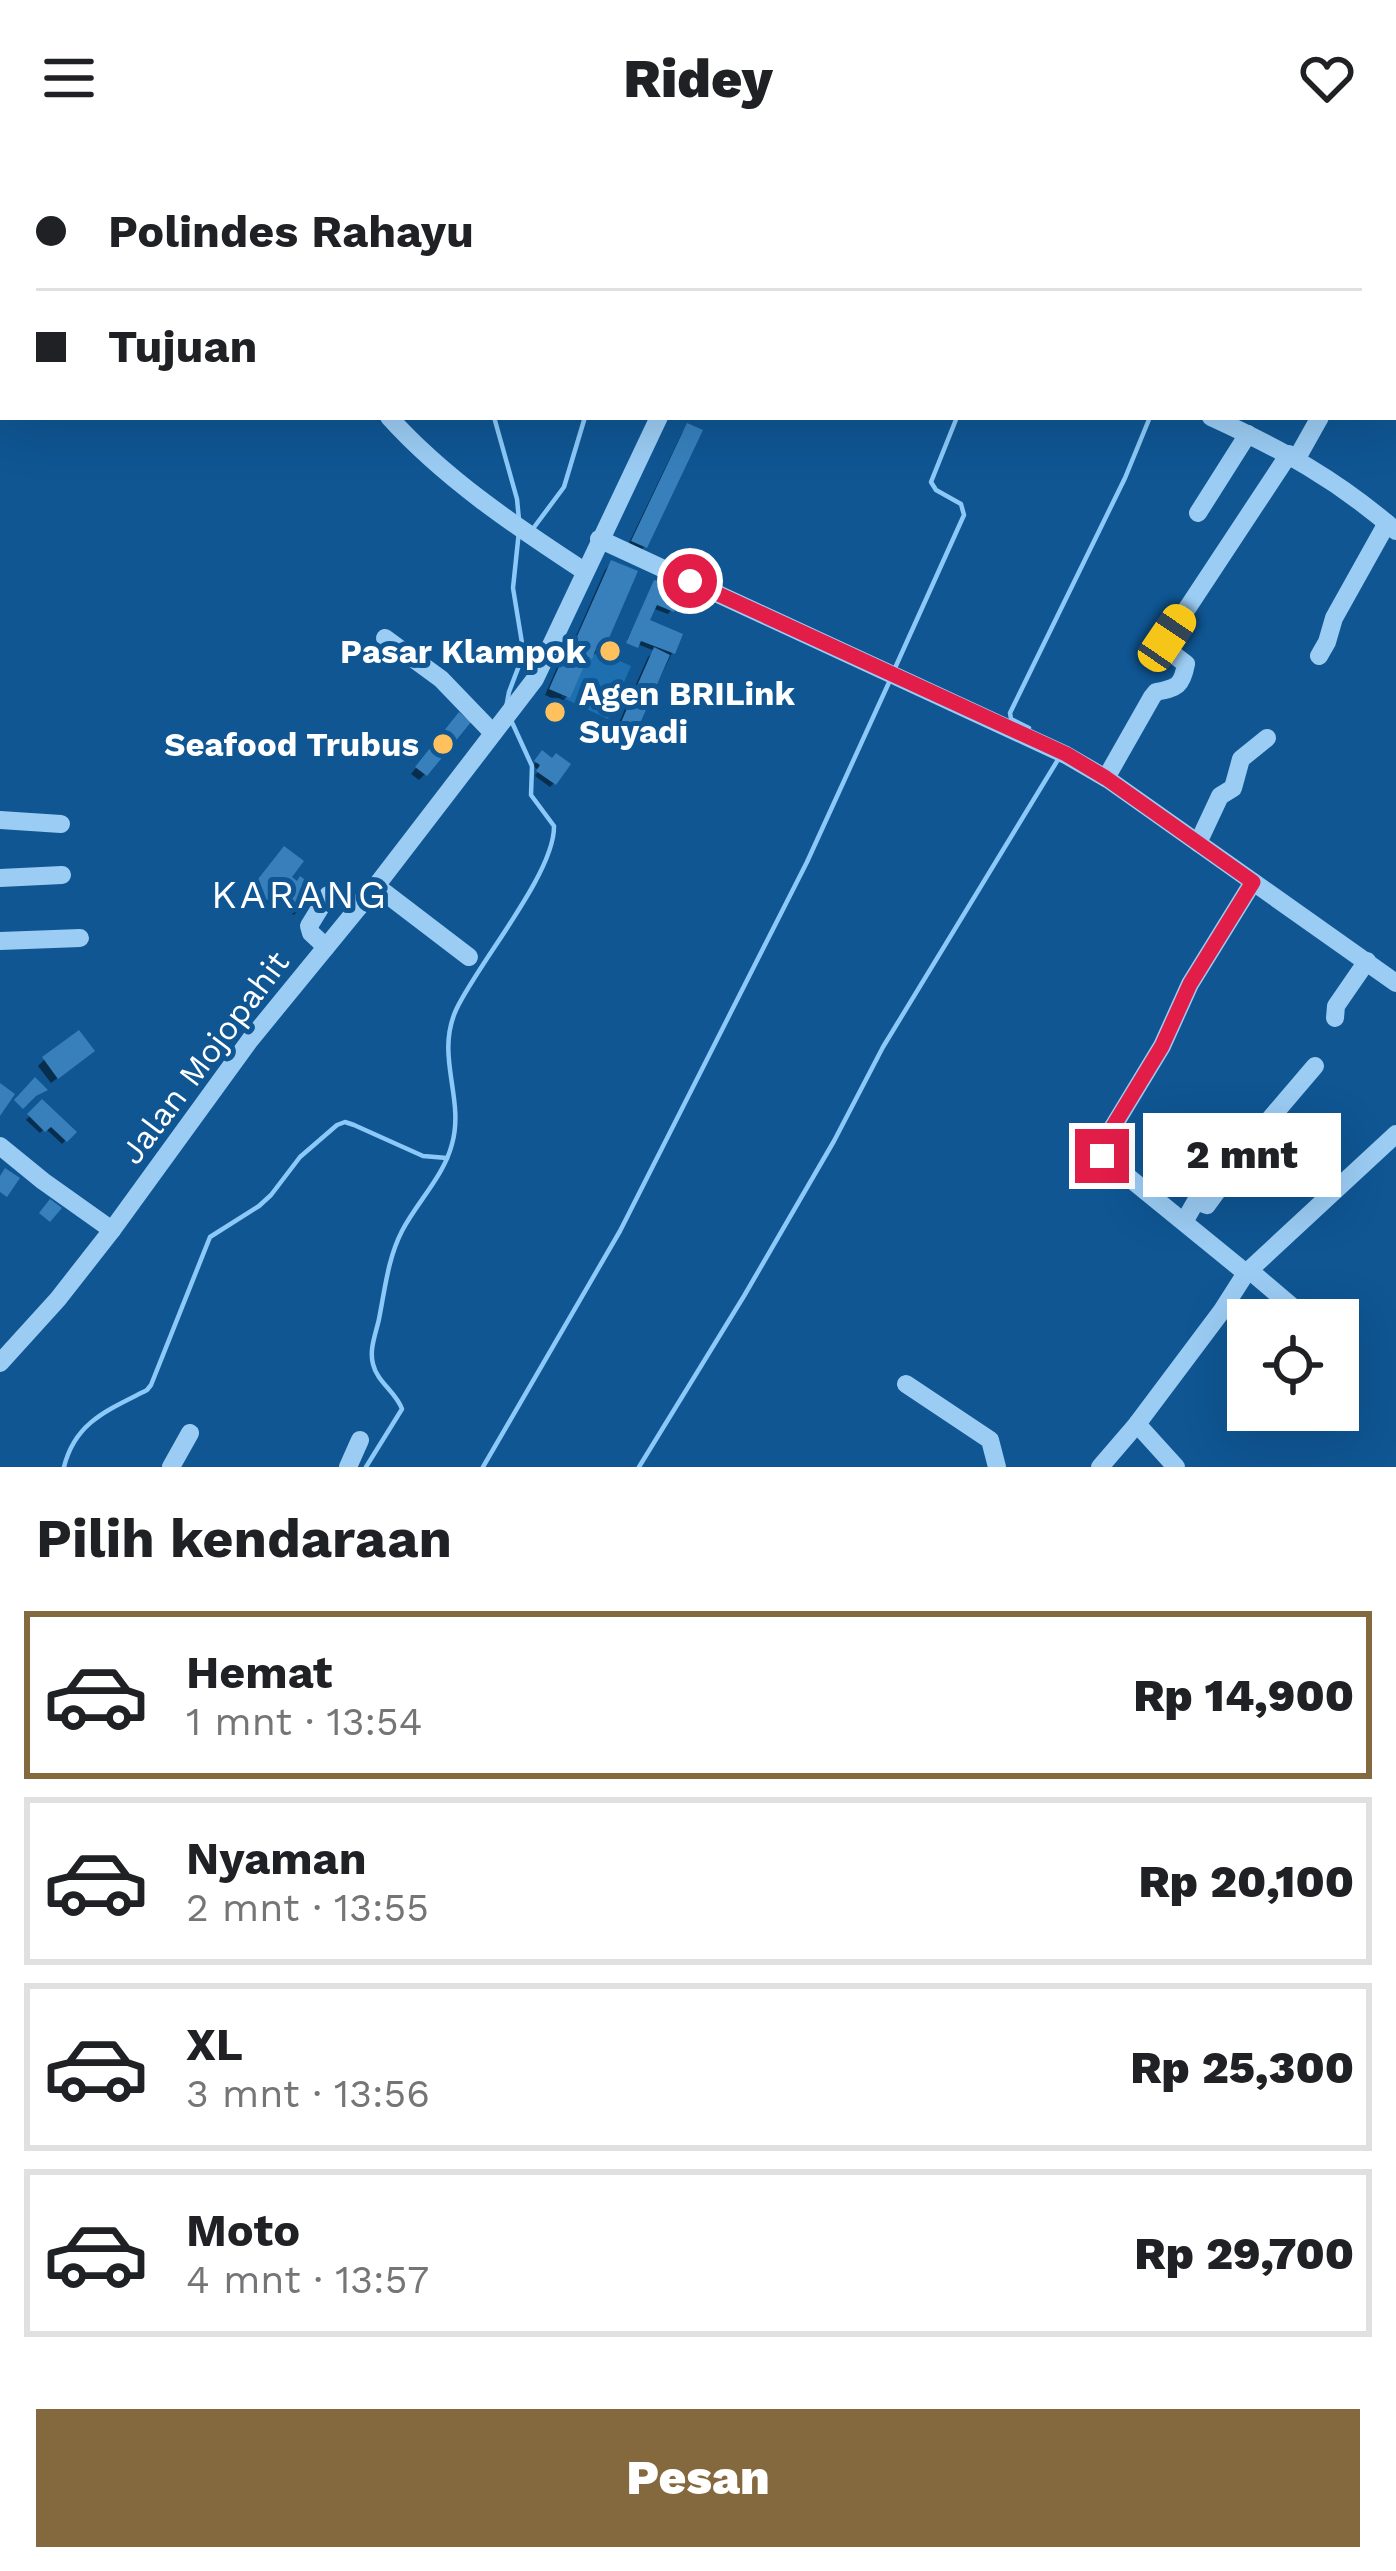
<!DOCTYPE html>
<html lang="id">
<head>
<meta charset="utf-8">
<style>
	:root { --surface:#fff; --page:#f2f2f2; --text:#202124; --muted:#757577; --line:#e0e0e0; --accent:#84693e }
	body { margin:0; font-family:"Work Sans",sans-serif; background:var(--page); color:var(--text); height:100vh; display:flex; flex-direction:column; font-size:45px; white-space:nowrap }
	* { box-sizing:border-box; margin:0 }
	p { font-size:39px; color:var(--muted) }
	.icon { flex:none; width:66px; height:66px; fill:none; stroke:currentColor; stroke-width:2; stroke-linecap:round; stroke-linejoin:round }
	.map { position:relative; height:1311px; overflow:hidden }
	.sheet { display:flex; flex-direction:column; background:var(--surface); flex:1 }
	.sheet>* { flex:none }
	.guide { position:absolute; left:0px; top:0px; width:1398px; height:264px; box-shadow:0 12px 48px #0002; display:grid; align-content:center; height:264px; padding:0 36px; background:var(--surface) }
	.tools { position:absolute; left:1227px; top:1143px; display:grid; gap:24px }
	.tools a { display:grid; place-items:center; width:132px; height:132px; border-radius:0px; background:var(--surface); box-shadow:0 12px 48px #0002; font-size:60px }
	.end { position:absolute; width:54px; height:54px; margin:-27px; border:15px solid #e11d48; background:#fff; box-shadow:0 0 0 6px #fff }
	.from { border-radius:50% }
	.bubble { position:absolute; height:84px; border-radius:0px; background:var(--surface); box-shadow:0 12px 48px #0002; font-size:39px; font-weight:800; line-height:84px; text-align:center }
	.car { position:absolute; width:36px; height:72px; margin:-36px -18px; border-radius:15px; box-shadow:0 0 9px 3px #0007; background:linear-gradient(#f5c518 24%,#345 0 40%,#f5c518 0 76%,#345 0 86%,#f5c518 0) }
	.guide b { display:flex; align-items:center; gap:42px; height:114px; font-size:45px }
	.guide b+b { border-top:3px solid var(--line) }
	.guide i { width:30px; height:30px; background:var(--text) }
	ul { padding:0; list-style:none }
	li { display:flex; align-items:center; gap:36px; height:168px; margin:0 24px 18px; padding:0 12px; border:6px solid var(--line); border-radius:0px }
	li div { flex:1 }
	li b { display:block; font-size:45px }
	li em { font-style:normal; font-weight:800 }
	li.selected { border-color:var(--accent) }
	li>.icon { width:108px; height:108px; stroke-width:1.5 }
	h2 { padding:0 36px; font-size:54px; line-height:144px }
	.action { display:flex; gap:24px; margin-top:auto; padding:24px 36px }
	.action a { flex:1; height:138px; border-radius:0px; background:var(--accent); color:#fff; font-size:48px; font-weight:800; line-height:138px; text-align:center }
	header { display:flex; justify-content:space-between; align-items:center; height:156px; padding:0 36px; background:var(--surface); font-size:54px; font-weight:800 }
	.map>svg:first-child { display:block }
	.green { fill:#1d6fb0 }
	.shadow { fill:#0007 }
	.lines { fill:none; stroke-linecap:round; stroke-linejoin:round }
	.stream { stroke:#8cc9f8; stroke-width:4.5 }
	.building { fill:#3780bc }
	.minor { stroke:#9bccf4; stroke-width:18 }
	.route { stroke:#e11d48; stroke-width:15 }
	.poi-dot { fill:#ffc05e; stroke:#0f5693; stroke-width:4.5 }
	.labels { text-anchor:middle; stroke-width:10; stroke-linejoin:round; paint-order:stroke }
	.poi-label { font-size:33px; font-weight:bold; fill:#fff; stroke:#0f5693; text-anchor:end }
	.street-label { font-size:33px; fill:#fff; stroke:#0f5693 }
	.quarter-label { font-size:39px; letter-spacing:3px; fill:#fff; stroke:#0f5693 }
</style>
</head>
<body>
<header><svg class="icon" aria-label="menu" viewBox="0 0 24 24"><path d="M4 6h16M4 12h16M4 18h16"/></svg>Ridey<svg class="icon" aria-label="heart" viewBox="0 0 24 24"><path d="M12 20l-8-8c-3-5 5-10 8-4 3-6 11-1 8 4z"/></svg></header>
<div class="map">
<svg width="1396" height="1311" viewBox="0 0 1396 1311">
	<rect width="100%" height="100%" fill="#0f5693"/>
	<path class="green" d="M584 489 631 510 608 563 561 541Z"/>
	<g class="shadow">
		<path d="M688 270 645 390 638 397 627 391 682 277Z"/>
		<path d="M611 407 600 494 583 507 568 540 561 546 545 539 562 500 570 494 605 414Z"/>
		<path d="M654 427 671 454 668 458 652 452 646 466 672 497 629 586 623 592 610 587 648 501 655 495 627 484Z"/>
		<path d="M453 566 425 618 419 624 411 618Z"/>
		<path d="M542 598 554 627 550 631 535 620 539 614 533 610Z"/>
		<path d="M278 700 300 752 294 759 282 749 286 744 277 737 264 752 248 740Z"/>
		<path d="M85 901 51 927 38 910 44 904Z"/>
		<path d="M42 947 73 976 62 988 45 972 40 977 26 964Z"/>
	</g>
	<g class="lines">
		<g class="stream">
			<path d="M417 0 418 3"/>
			<path d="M742 3 743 0"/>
			<path d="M1024 3 1025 0"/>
			<path d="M1265 3 1267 0"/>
			<path d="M494 261 517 343 519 364"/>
			<path d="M532 374 564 331 585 261"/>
			<path d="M895 512 964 359 961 348 936 334 931 326 957 261"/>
			<path d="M506 552 509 536 520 507 522 487 513 432 519 375"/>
			<path d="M1029 572 1011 563 1010 557 1125 322 1150 261"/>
			<path d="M64 1311C75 1266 108 1254 147 1234L151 1229 210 1081 259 1050 271 1039 300 1001 337 969 345 966 354 969 423 1000 447 1002"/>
			<path d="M366 1311 402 1253C396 1236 377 1226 373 1208 369 1193 376 1177 379 1163 385 1133 388 1102 402 1075 417 1046 444 1020 452 988 465 942 435 901 456 854 478 807 555 717 554 670L531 639 532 610 510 562"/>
			<path d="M483 1311 620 1075 807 706 891 522"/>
			<path d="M639 1311 744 1140 834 985 883 891 1059 602"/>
		</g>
	</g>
	<g class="building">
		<path d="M687 267 703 274 647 392 631 385Z"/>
		<path d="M611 404 638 415 603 496 596 493 592 503 588 501 570 542 549 533 568 490 578 495 581 487 575 485Z"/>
		<path d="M654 424 683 434 674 456 657 449 650 464 683 478 675 498 641 485 638 492 626 487Z"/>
		<path d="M654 491 670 499 631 588 615 580Z"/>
		<path d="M459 556 471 566 427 620 415 611Z"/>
		<path d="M542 594 552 602 556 597 571 608 556 629 536 615 540 609 534 605Z"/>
		<path d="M284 690 304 705 292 721 297 725 300 720 318 734 302 754 285 742 290 737 284 732 272 748 251 732Z"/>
		<path d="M79 874 95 895 58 923 42 901Z"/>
		<path d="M35 921 48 934 36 940 23 953 14 944Z"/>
		<path d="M0 927 15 938 0 960Z"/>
		<path d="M42 943 77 976 67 986 51 971 45 976 27 958Z"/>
		<path d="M5 1012 20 1022 7 1041 0 1036V1020Z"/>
		<path d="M50 1043 62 1052 50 1066 39 1057Z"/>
	</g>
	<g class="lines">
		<g class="minor">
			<path d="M94 0 97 3"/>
			<path d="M304 3 305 0"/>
			<path d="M579 3V0"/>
			<path d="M788 3 789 0"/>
			<path d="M817 3 818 0"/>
			<path d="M0 28 3 30"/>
			<path d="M0 199 3 196"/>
			<path d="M389 261C444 322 515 370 584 415"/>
			<path d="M1211 261C1281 293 1338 324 1396 375"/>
			<path d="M1297 302 1320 261"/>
			<path d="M1198 357 1248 278"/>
			<path d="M599 383 1066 599 1109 624 1396 827"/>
			<path d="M385 482 441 523 493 577"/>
			<path d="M1319 500 1327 486 1334 462 1387 367"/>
			<path d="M1106 622 1152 541 1156 536C1177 532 1182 530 1186 508L1169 495 1165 489 1167 483 1289 298"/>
			<path d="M0 664 61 668"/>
			<path d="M1198 687 1220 640 1233 632 1241 603 1267 582"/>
			<path d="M0 722 62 719"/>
			<path d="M376 730 469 801"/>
			<path d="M0 785 80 782"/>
			<path d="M326 791 311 777 309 770 328 739 337 737 359 751"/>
			<path d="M1335 862 1336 850 1367 805"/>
			<path d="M0 990 43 1025 112 1074"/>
			<path d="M1184 1066 1196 1045 1207 1049 1269 964 1315 910"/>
			<path d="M1249 1114 1308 1164"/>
			<path d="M1246 1117 1100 998 1099 994 1162 890 1190 828 1253 726"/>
			<path d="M0 1207 58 1143 112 1074 250 884 376 730 535 523 659 261"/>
			<path d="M906 1228 990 1284 997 1311"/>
			<path d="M1137 1268 1176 1311"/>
			<path d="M171 1311 190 1277"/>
			<path d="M348 1311 360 1284"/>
			<path d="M1100 1311 1137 1268 1221 1156 1246 1117 1396 978"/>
		</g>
	</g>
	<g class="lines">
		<path class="route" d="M690 425 1066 598 1106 622 1253 726 1190 828 1162 890 1100 992 1102 1000"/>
	</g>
	<g class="poi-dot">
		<circle cx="610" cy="495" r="12"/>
		<circle cx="555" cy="556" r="12"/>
		<circle cx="443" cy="588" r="12"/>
	</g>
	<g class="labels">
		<g class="poi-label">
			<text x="586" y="507">Pasar Klampok</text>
			<text x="579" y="549" text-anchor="start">Agen BRILink<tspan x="579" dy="38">Suyadi</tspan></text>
			<text x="419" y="600">Seafood Trubus</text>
		</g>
		<g class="street-label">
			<text transform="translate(204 901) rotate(-53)" y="12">Jalan Mojopahit</text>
		</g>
		<g class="quarter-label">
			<text x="300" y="752">KARANG</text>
		</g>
	</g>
</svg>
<div class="tools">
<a><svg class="icon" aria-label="locate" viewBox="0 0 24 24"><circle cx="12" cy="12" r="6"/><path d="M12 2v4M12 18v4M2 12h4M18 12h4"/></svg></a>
</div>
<i class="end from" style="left:690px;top:425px"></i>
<i class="end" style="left:1102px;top:1000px"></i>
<div class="bubble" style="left:1143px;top:957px;width:198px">2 mnt</div>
<i class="car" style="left:1167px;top:482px;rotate:34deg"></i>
<div class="guide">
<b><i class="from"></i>Polindes Rahayu</b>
<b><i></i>Tujuan</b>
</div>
</div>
<section class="sheet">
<h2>Pilih kendaraan</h2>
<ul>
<li class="selected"><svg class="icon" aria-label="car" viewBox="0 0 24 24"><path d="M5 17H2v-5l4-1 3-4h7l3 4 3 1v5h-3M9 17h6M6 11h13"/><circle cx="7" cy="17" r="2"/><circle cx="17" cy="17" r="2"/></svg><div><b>Hemat</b><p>1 mnt · 13:54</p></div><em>Rp 14,900</em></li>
<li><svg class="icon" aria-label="car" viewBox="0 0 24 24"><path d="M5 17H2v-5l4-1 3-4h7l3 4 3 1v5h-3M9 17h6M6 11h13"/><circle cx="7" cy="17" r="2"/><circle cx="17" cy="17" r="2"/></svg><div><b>Nyaman</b><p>2 mnt · 13:55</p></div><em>Rp 20,100</em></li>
<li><svg class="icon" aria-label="car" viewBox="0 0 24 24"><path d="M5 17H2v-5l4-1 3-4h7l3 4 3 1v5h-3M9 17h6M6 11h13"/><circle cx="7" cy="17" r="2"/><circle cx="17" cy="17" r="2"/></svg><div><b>XL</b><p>3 mnt · 13:56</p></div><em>Rp 25,300</em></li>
<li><svg class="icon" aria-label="car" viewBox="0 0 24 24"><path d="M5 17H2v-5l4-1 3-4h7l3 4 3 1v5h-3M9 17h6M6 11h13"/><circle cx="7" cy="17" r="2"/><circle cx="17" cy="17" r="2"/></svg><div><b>Moto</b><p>4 mnt · 13:57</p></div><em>Rp 29,700</em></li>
</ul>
<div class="action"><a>Pesan</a></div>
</section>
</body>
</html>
